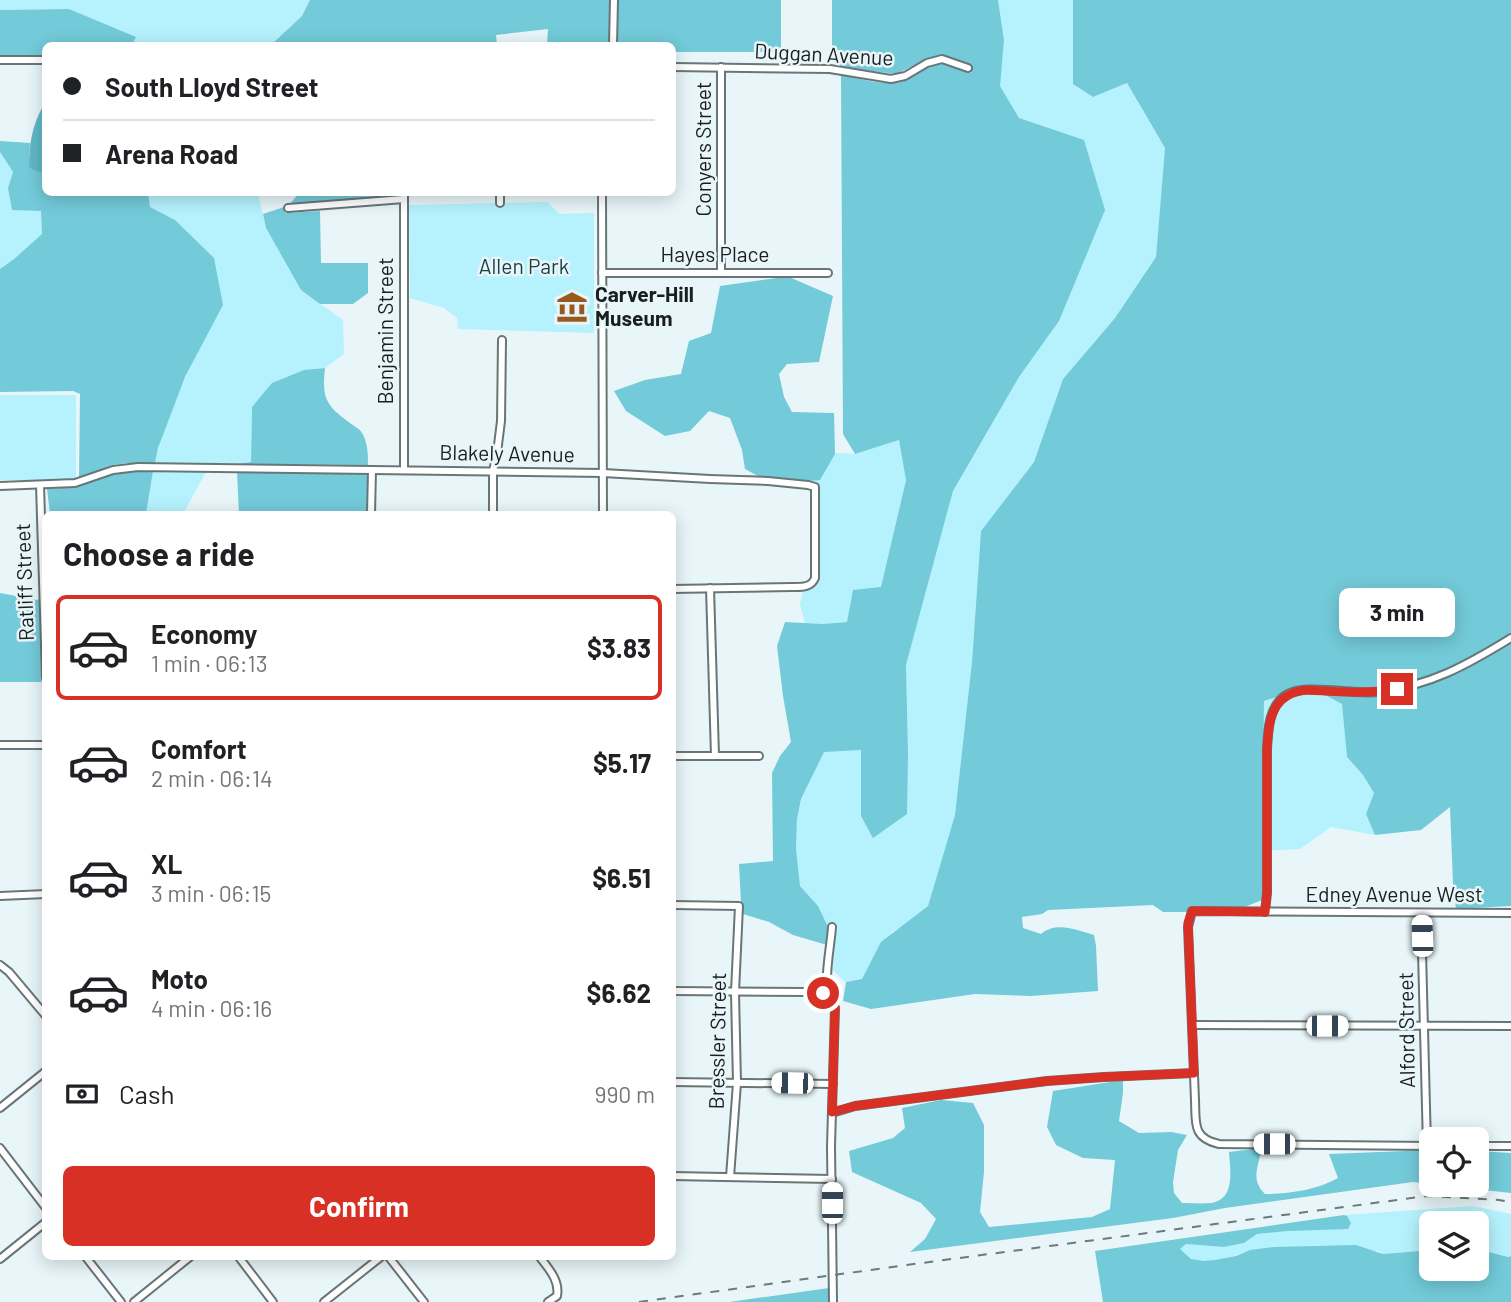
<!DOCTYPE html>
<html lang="en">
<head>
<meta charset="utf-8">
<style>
	:root { --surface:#fff; --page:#f2f2f2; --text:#202124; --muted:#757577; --line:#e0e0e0; --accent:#d93025 }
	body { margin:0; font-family:Barlow,sans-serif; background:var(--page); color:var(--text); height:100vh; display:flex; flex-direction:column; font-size:26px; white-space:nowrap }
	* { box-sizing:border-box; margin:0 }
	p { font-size:23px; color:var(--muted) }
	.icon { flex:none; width:38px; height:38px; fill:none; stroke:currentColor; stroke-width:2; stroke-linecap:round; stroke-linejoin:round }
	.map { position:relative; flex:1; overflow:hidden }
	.details { position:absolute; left:42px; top:511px; width:634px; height:749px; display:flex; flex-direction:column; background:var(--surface); border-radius:10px; box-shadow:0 4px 18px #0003 }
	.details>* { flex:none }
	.top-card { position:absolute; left:42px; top:42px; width:634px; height:154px; border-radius:10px; box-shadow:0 4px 18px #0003; display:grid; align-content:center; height:154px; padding:0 21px; background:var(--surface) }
	.tools { position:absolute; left:1419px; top:1127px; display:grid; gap:14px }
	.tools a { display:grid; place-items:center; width:70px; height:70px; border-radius:10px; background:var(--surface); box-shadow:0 4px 18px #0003; font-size:35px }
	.end { position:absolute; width:32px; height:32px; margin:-16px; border:9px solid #d93025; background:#fff; box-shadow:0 0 0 4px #fff }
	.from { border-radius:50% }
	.bubble { position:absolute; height:49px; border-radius:10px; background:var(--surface); box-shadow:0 4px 18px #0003; font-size:23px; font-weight:700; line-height:49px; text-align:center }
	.car { position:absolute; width:21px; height:42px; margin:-21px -10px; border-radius:9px; box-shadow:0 0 5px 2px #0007; background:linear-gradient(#fff 24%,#345 0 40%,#fff 0 76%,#345 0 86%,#fff 0) }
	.top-card b { display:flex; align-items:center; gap:24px; height:66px; font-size:26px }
	.top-card b+b { border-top:2px solid var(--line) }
	.top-card i { width:18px; height:18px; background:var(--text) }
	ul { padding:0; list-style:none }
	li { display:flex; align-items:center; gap:21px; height:105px; margin:0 14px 10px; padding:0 7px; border:4px solid transparent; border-radius:10px }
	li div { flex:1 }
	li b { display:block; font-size:26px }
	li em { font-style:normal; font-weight:700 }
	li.selected { border-color:var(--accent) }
	li>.icon { width:63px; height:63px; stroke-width:1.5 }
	h2 { padding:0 21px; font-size:32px; line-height:84px }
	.pay { display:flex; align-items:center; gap:18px; height:77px; padding:0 21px; font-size:26px }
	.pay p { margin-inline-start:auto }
	.primary-button { display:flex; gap:14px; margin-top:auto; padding:14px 21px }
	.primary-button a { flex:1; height:80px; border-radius:10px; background:var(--accent); color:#fff; font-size:28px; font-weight:700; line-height:80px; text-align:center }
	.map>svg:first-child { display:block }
	.green { fill:#b5f2fd }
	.forest { fill:#73cad9 }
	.water { fill:#60b8c7 }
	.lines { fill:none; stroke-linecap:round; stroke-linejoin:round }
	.street-casing { stroke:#697678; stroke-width:10 }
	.street { stroke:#fff; stroke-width:6 }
	.rail { stroke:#6f787a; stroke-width:2; stroke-dasharray:9 9; stroke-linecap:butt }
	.route { stroke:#d93025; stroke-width:9 }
	.labels { text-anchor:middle; stroke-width:5; stroke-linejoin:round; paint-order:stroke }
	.street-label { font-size:21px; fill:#191e1f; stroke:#e8f6f9 }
	.park-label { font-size:21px; fill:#163f46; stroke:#e8f6f9 }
	.poi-label { font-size:21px; font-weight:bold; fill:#191e1f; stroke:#e8f6f9; text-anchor:start }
</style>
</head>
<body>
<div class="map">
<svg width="1511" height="1302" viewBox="0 0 1511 1302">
	<rect width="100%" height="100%" fill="#e8f6f9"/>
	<g class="green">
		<path d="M0 0H310L302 16 271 46 132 45 135 38 69 9 0 10Z"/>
		<path d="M998 0H1073V84L1093 97 1127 83 1165 148 1156 257 1115 318 1063 379 1034 462 981 531 972 662 955 815 928 906 905 925 892 932 862 979 845 982 833 970 836 924 829 923 828 931 818 906 800 886 796 848 797 819 801 799 824 751 862 750 861 816 908 753 906 665 953 491 1019 377 1059 321 1084 141 1019 118 999 85 1004 40Z"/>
		<path d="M0 152 13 172 8 188 41 211 42 234 14 259 0 269Z"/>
		<path d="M148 193H258L266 228 301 290 343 320 344 354 325 368 304 370 252 406 251 463H155C166 408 197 354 223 305L175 220 150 207Z"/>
		<path d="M547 202 560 214 594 213V333L458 329 457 318 444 308 410 298 409 205Z"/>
		<rect x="0" y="395" width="76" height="85"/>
		<path d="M899 440 906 479 881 588 848 622 823 624 805 623 800 605 803 591C811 590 817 586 819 578L818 487 815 483 809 481 820 479 835 453 855 454Z"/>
		<path d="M153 471 206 472 183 514H146Z"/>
		<path d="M1311 687 1342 704 1347 757 1363 775 1374 793 1366 814 1375 835 1331 827 1300 849 1263 851 1264 701Z"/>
		<path d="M1473 1206 1511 1214V1256L1508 1257 1477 1249V1223H1432L1431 1250 1383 1254 1378 1251 1250 1250C1233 1257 1211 1265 1193 1260 1188 1258 1184 1253 1179 1249L1186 1244 1224 1247 1244 1243 1257 1234 1288 1231 1347 1216 1344 1215Z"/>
	</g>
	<g class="forest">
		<path d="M310 0H610V45H547L548 29 496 35 497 45H271L302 16Z"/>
		<path d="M618 0H781V52H672V46L617 45Z"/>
		<path d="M832 0H998L1004 40 1000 86 1019 118 1084 140 1105 210 1059 321 1019 377 953 491 906 665 908 753 907 814 873 838 861 816V750L824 752 801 799 797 819 796 848 800 886 818 906 828 927 827 945 793 935 769 922 743 914V903L741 902 739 864 773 861 772 773 780 756 791 742 783 696 777 646 785 622 823 624 847 622 853 590 881 587 906 480 899 440 855 454 843 434 841 75C857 78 885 86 901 82 915 78 925 64 940 64 951 63 960 71 971 73L972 65 942 55 926 59 896 74 841 67 832 47Z"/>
		<path d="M1073 0H1511V906L1456 909 1453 884 1450 807 1421 830 1375 835 1366 814 1374 793 1363 775 1347 757 1342 704 1310 687 1264 701 1262 900 1242 908 1191 906 1189 908 1188 912H1163L1153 905 1048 910 1042 914 1022 917 1023 928 1041 934C1056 921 1077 930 1094 935L1096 946 1098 991 1031 996 975 994 871 1009 843 1001 846 982 862 979 881 942 928 906 955 815 972 662 981 531 1034 462 1063 379 1115 318 1156 257 1165 148 1127 83 1093 97 1073 84Z"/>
		<path d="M69 9 136 37 132 45 46 46 45 55H0V10Z"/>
		<path d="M0 141 30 143 29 159 38 172H45L46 192 148 193 150 207 175 220 214 258 223 305 185 377 158 448 155 463H127L112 465 79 478 80 394 73 391 0 392V269L14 259 42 234 41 211 12 210 8 188 13 172 0 152Z"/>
		<path d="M299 193V192L380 193 375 198 290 204Z"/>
		<path d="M284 207 285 213 320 211 321 263H368V293L353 304H320L301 290 266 228 263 214Z"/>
		<path d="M784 277H789L833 296 819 362 787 364 779 374 784 397 792 412 834 413 835 454 820 480 809 481 758 476 745 469 742 450 730 418 709 411 690 431 665 436 626 411 614 391 645 380 681 374 689 341 711 333 720 286Z"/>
		<path d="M325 368C322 398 325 405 350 423 354 426 360 429 362 433 368 443 368 455 368 465L239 464 251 462 252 407 272 383 304 370Z"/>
		<path d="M127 471H153L146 514H50L47 489 76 487 113 474Z"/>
		<path d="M237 472 368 474 367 514H239Z"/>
		<path d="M0 593 37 600 40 599 42 682H0Z"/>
		<path d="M1123 1080V1093L1119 1121 1139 1133 1171 1132 1187 1135 1178 1150 1173 1182 1174 1193 1182 1203C1192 1203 1202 1204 1211 1203 1236 1199 1230 1170 1229 1152L1261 1148C1260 1166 1249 1178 1265 1194 1289 1194 1317 1190 1338 1178L1329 1154 1431 1150V1184L1413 1182 1225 1208 1173 1218 910 1252 925 1239 936 1219 921 1203 852 1172 849 1151 893 1138 905 1128 902 1108 941 1100 973 1103 984 1125V1172L980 1212 989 1227 1092 1217 1110 1209 1115 1160 1083 1158 1056 1145 1047 1127 1053 1091Z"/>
		<path d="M1477 1151 1511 1153V1193L1438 1185H1477Z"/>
		<path d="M1344 1215 1347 1216 1351 1223 1348 1229 1288 1231 1257 1234 1244 1243 1224 1247 1186 1244 1180 1249 1191 1259 1204 1261 1215 1260 1236 1256 1250 1250 1274 1247 1356 1245 1383 1254 1431 1250 1432 1269H1477V1249L1508 1257 1511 1256V1302H1103L1095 1251Z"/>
		<path d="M829 1288V1302H729Z"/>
	</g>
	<path class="water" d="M43 106H45V172H38L29 167C29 144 32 126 43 106Z"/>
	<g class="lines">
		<defs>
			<g id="street">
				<path d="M613 46 614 0"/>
				<path d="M0 60H46"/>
				<path d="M672 67 830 69 891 79 905 76 927 63 942 59 968 68"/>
				<path d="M602 192 603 514"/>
				<path d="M500 203V192"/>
				<path d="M288 208 404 199"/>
				<path d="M602 273H828"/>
				<path d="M721 273V67"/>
				<path d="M404 470V192"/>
				<path d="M40 485 46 677"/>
				<path d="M0 486 75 483 113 470 138 467 603 473 710 479 768 481 808 485 815 487V578C811 588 801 587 792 587L672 589"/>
				<path d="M371 514 372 470"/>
				<path d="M493 514V471L497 453 501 421 502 340"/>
				<path d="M710 588 715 756"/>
				<path d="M0 745H46"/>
				<path d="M672 756H759"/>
				<path d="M0 896 46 894"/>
				<path d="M672 905 739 906 735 992 737 1083 730 1177"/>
				<path d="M1265 912 1267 893V750C1268 731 1268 707 1286 695 1304 683 1353 695 1377 692 1430 686 1467 665 1511 638"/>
				<path d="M1421 913 1427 1146"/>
				<path d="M832 927C831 944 824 977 828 993 830 998 834 1002 835 1008L831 1146 833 1302"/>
				<path d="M0 965 9 972 46 1016"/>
				<path d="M672 991 806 992 823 993 828 995"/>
				<path d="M1192 1025 1511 1026"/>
				<path d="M672 1082 833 1084"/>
				<path d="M0 1108 46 1071"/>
				<path d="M832 1113 855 1106 1047 1081 1104 1077 1194 1073"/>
				<path d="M1432 1146 1219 1144C1192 1138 1196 1123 1195 1100L1188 927 1192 911 1511 913"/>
				<path d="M1477 1146H1511"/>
				<path d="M0 1148 46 1208"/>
				<path d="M672 1176 832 1179"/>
				<path d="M85 1256 121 1302"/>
				<path d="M238 1256 273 1302"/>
				<path d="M388 1256 424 1302"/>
				<path d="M539 1256C548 1268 560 1280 557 1296L548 1302"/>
				<path d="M0 1259 46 1222"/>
				<path d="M134 1302 191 1256"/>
				<path d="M324 1302 382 1256"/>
			</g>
		</defs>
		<use href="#street" class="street-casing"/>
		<use href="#street" class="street"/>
		<path class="rail" d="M639 1302 899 1266 1427 1196 1499 1200 1511 1202"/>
	</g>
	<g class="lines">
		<path class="route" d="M823 993 831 998 835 1008 832 1112 855 1106 1047 1081 1104 1077 1194 1073 1188 923 1192 911 1265 912 1267 893V750C1269 720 1271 694 1306 690 1337 692 1366 694 1397 689"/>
	</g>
	<defs>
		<symbol id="museum-bare" viewBox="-9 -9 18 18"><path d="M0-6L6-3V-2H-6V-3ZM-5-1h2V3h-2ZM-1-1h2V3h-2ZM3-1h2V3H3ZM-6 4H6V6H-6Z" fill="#97591e" stroke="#e8f6f9" stroke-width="2.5" paint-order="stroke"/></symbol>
	</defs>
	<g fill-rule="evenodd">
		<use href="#museum-bare" x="550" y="285" width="44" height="44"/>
	</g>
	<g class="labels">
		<g class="street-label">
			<text transform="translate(824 55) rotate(3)" y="7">Duggan Avenue</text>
			<text transform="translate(704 149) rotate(-90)" y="7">Conyers Street</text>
			<text x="715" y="262">Hayes Place</text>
			<text transform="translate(386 331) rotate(-90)" y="7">Benjamin Street</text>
			<text transform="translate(507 454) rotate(1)" y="7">Blakely Avenue</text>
			<text transform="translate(25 582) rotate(-92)" y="7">Ratliff Street</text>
			<text x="1394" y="902">Edney Avenue West</text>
			<text transform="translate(1407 1030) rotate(-91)" y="7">Alford Street</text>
			<text transform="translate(718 1041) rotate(-89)" y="7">Bressler Street</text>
		</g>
		<g class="park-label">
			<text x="524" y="274">Allen Park</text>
		</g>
		<g class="poi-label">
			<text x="595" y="302">Carver-Hill<tspan x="595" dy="24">Museum</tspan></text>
		</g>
	</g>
</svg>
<div class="tools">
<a><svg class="icon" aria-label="locate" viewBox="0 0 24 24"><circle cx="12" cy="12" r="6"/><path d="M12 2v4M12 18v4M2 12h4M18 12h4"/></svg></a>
<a><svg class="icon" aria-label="layers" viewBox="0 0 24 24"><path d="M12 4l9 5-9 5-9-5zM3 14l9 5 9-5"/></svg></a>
</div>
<i class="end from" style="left:823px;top:993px"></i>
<i class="end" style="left:1397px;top:689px"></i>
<div class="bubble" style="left:1339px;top:588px;width:116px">3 min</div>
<i class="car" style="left:1422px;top:936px;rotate:358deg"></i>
<i class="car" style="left:1327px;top:1026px;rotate:90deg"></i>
<i class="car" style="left:792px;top:1083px;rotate:271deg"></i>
<i class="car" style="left:1274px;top:1144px;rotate:270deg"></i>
<i class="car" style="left:832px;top:1203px;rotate:0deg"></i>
<div class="top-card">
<b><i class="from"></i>South Lloyd Street</b>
<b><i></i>Arena Road</b>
</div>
<section class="details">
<h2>Choose a ride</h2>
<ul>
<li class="selected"><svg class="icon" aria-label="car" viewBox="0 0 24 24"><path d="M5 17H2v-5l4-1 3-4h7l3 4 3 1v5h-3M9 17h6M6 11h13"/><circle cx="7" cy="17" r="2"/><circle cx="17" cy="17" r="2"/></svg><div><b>Economy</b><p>1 min · 06:13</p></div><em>$3.83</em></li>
<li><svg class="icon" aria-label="car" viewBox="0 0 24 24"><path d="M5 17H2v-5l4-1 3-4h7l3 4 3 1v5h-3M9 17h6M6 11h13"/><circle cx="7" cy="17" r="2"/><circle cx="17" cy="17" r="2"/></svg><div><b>Comfort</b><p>2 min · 06:14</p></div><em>$5.17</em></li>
<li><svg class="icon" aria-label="car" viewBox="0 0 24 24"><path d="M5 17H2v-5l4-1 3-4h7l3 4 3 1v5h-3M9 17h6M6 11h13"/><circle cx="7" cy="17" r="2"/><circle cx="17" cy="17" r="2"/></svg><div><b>XL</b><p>3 min · 06:15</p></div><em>$6.51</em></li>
<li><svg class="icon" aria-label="car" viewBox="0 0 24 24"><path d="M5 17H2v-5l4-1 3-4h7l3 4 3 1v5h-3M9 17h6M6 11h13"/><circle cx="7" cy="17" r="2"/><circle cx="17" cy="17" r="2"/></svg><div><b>Moto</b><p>4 min · 06:16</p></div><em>$6.62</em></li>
</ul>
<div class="pay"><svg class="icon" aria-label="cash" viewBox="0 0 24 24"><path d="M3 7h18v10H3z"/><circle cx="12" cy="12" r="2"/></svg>Cash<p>990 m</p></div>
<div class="primary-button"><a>Confirm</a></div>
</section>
</div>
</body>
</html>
